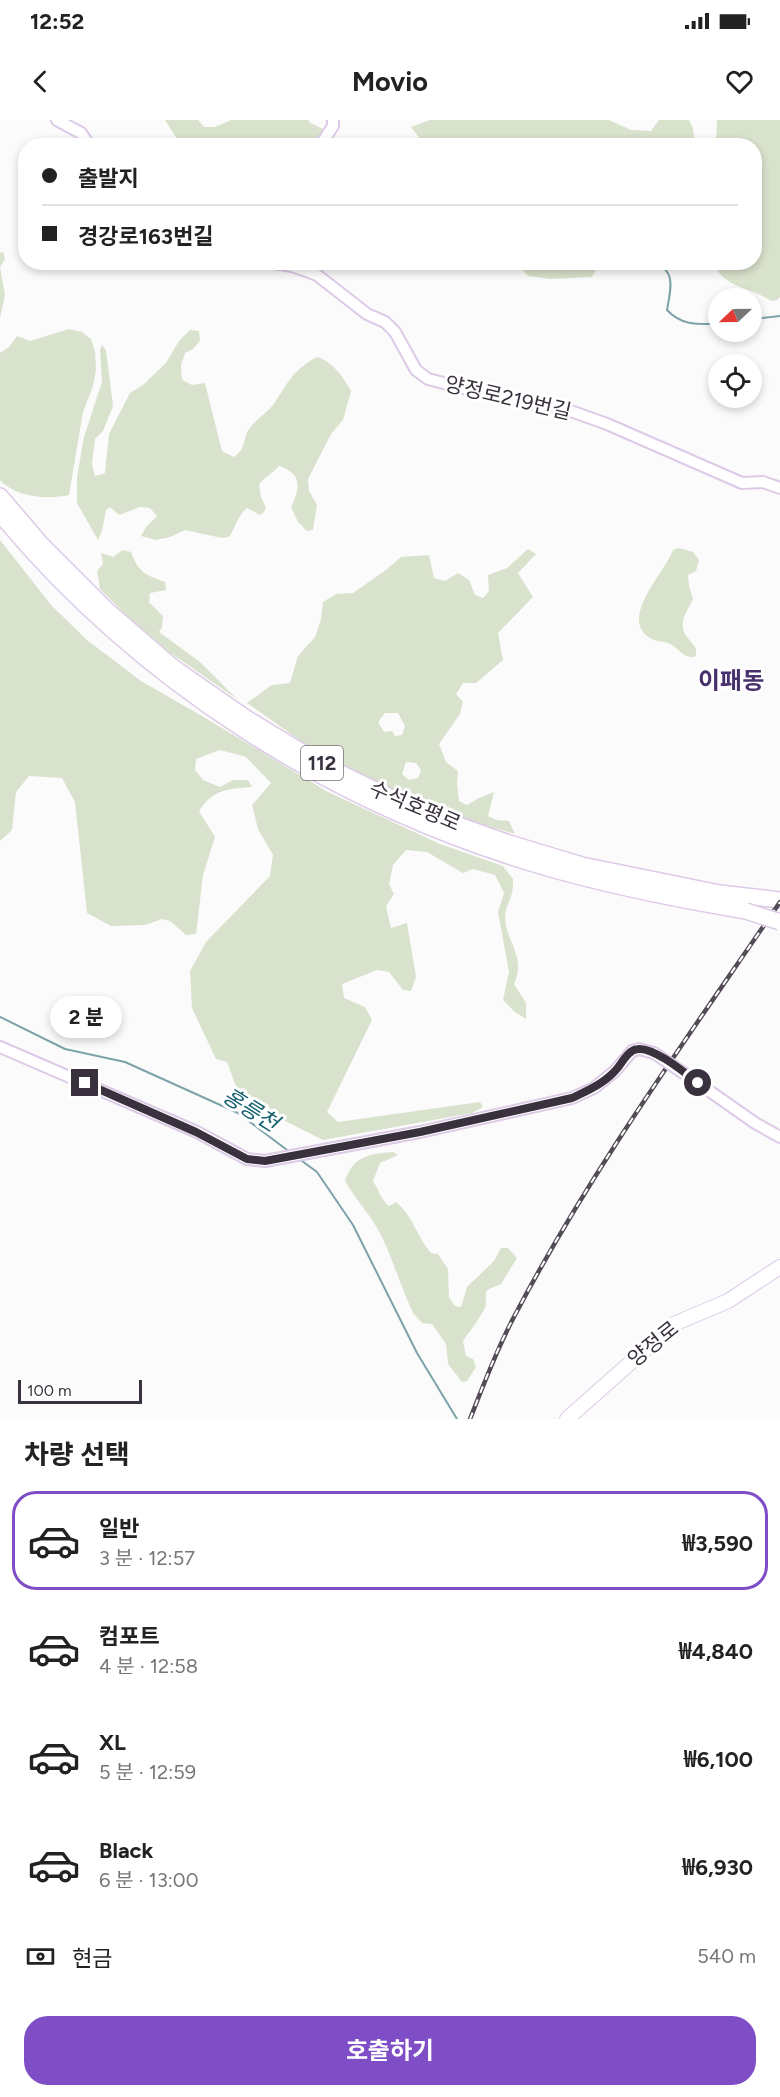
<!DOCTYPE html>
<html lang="ko">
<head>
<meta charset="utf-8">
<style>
	:root { --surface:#fff; --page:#f6f6f6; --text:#222; --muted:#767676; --line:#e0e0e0; --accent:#7f4dc5 }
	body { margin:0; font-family:Figtree,"Noto Sans KR",sans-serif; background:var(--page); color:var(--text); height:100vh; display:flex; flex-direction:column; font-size:22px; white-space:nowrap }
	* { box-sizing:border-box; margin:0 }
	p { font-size:20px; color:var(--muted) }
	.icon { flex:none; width:33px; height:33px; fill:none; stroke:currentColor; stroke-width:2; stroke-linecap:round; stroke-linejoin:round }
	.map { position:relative; height:1299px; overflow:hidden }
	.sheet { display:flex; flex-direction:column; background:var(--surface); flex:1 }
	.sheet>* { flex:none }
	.guide { position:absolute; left:18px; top:18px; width:744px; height:132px; border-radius:24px; box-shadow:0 3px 9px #0003; display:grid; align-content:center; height:132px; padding:0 24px; background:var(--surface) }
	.needle { width:39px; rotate:248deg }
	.controls { position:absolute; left:708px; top:168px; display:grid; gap:12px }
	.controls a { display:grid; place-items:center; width:54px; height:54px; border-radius:50%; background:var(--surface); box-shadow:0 3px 9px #0003; font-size:30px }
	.scale { position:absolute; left:18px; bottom:15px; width:124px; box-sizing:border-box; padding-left:6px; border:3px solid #39313d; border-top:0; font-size:16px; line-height:21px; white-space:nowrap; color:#39313d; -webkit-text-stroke:4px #fff; paint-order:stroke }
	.end { position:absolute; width:27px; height:27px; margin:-14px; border:8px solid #39313d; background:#fff; box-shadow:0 0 0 3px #fff }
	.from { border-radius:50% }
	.bubble { position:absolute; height:42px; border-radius:21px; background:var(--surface); box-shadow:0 3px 9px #0003; font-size:20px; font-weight:700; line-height:42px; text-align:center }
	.guide b { display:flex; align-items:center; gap:21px; height:57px; font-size:22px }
	.guide b+b { border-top:2px solid var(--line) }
	.guide i { width:15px; height:15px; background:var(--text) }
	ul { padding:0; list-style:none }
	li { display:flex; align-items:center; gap:18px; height:99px; margin:0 12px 9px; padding:0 12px; border:3px solid transparent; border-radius:24px }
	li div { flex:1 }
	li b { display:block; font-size:22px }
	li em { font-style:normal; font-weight:700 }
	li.on { border-color:var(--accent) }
	li>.icon { width:54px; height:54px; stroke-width:1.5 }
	h2 { padding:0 24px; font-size:27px; line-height:72px }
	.pay { display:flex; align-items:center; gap:15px; height:66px; padding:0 24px; font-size:22px }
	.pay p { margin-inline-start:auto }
	.action { display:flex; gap:12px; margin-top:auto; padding:12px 24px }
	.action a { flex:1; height:69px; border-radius:24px; background:var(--accent); color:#fff; font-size:24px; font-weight:700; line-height:69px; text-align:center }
	.status { display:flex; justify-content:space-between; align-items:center; height:42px; padding:0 30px; background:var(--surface); direction:ltr }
	.status svg { height:16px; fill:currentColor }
	header { display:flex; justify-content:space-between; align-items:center; height:78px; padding:0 24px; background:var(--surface); font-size:27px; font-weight:700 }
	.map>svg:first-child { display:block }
	.green { fill:#d9e2cc; fill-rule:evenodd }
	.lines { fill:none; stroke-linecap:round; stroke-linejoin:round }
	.stream { stroke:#7da3aa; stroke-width:2 }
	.minor-casing { stroke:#ddcae7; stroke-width:14 }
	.major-casing { stroke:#ddcae7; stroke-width:16 }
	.highway-casing { stroke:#ddcae7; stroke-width:18 }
	.minor { stroke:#fff; stroke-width:10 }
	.major { stroke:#fff; stroke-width:14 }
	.highway { stroke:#fff; stroke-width:15 }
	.rail-casing { stroke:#534c56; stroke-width:4.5 }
	.rail { stroke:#fff; stroke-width:2; stroke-dasharray:7; stroke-linecap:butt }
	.minor-bridge-casing { stroke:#ddcae7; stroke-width:14; stroke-linecap:butt }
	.highway-bridge-casing { stroke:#ddcae7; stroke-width:18; stroke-linecap:butt }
	.minor-bridge { stroke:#fff; stroke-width:10 }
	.highway-bridge { stroke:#fff; stroke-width:15 }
	.route { stroke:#39313d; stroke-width:8 }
	.labels { text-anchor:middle; stroke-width:6; stroke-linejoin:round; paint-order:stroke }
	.shield { fill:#fff; stroke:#746f77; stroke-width:1.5 }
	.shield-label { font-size:20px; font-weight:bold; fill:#39313d }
	.street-label { font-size:21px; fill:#39313d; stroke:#fff }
	.water-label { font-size:22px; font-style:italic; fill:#15626e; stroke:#fff }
	.quarter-label { font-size:24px; font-weight:bold; fill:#47306b; stroke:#fff }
</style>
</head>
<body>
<div class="status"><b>12:52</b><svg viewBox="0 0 49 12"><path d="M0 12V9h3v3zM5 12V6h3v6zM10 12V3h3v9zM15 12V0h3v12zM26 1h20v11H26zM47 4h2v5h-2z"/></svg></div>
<header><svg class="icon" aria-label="back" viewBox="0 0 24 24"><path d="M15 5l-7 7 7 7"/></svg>Movio<svg class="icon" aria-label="heart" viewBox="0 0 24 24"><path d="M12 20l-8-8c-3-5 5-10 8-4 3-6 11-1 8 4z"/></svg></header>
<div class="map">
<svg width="780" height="1299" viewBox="0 0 780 1299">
	<rect width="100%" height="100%" fill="#fbfbfb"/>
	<g class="green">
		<path d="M165 0H198L204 7H215L231 0H309V2L323 9 322 15 313 25H186L177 19Z"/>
		<path d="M430 0H609L631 10 651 11 659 0H689L693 8 695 25H425L411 7Z"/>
		<path d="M717 0H780V177L777 180 771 181C753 168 720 167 715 143L754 142V26L716 25Z"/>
		<path d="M3 132 5 139 0 147 5 175 0 198V133Z"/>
		<path d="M516 143H591L596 150 592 157 550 159 528 156Z"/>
		<path d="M69 209 82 212 91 219 95 232 96 250 93 266 83 292 69 375C47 380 15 377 0 360V233L9 227 17 216 30 221Z"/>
		<path d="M190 210 199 211 200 221 193 229 185 233 181 245 182 260 192 265 205 263 222 331 234 337C247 328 242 320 249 309 256 299 266 294 273 285 288 264 291 251 317 237 332 241 344 258 351 271L343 300 331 314 308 359 309 371 317 385 313 410 307 411 298 402 291 387C300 368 303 354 279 346 272 354 265 356 259 365L261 377 266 388 263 393 260 395 247 388C237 396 236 407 229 417L222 418 185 410 170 417 156 420 141 416 146 407 157 396 150 388 140 387 119 395 110 387 106 390 102 411 98 420 77 383V357L84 317 102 262 100 230 102 225 106 230 113 286 103 311 95 319 92 344 95 356 105 353 109 314 130 273 143 265 166 243 179 221Z"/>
		<path d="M0 420 52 486 87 520 141 561 207 599 328 672 440 724 503 746 513 759C513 763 513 768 512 773 510 781 505 788 505 796 505 822 527 836 514 864L526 883V899L515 892 503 880 509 852 498 792 504 773 495 755 473 749 463 753 427 732 406 730 393 745 389 764 394 774 386 786 391 808 407 803 416 857 411 871 403 870 389 852 377 850 342 864 344 878 365 887 372 900 327 992 338 1002 480 982 483 987 472 993 323 1020 281 999 238 972 227 942 216 939 192 888 190 851 206 822 270 756 273 735 258 709 252 685 271 663 246 637 220 630 196 639 195 650 203 660 220 667 233 660H248L252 667C228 669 213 669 199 691L215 717 203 755 196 814 186 815 170 801 162 799 145 805 111 806 87 793 75 682 62 658 29 656 16 672 12 710 0 721Z"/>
		<path d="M679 428 693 432 699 440 696 451 688 455 689 466 693 479C687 492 677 503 687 517 690 521 694 525 696 529V536C684 541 679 527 668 523 664 521 659 522 654 520 615 502 664 454 673 430Z"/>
		<path d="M528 429 536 434 518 453 533 477 498 513 503 540 476 563H463L456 574 463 582 460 594 439 624 446 642 458 651 457 663 459 681 467 685 479 678 494 672 488 696 496 700 509 701 515 714C457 698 395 678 343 648 310 629 279 605 247 583L272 565 290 563 298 536 315 517 321 499 323 482 336 474 353 473 386 450 401 437 429 435 434 458 445 461 458 453 469 460 475 475 483 478 489 471 488 455 507 448ZM385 593H398L405 606 402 615 395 616 392 611 384 612 378 602ZM406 642 416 643 421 650 418 658 409 660 402 654Z"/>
		<path d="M123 430 131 432C139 453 144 454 165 462L166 470 150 473 149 482 163 496 162 507 159 512 200 542 237 579 172 534 132 501 100 469 97 451 103 444 101 433 113 437Z"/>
		<path d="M393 1032 398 1035 380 1043 373 1061C379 1070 381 1080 389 1086L396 1082C413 1096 417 1117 431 1133L438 1134 448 1149 449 1177 455 1186 461 1187 467 1167 494 1141 501 1128H508L517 1138 501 1164 487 1170C485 1176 486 1179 486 1184 486 1190 468 1214 463 1221L466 1236 473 1239 476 1247 467 1261 462 1262 448 1244 446 1224 432 1204 422 1203 413 1193C401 1167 393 1140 381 1115 371 1095 356 1080 345 1061 353 1036 369 1034 393 1032Z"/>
	</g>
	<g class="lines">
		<g class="stream">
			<path d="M645 142C678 145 671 167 667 190 682 206 698 204 718 204"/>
			<path d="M752 199 780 196"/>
			<path d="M0 897 65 929 125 942 238 993 291 1033"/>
			<path d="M298 1038 317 1052 353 1105 417 1233 457 1299"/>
		</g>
		<defs>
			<g id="minor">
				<path d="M57 0 81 13 90 26"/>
				<path d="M320 26 333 6V0"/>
				<path d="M268 142 292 146 317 155 367 194 385 202 395 212 416 250 428 259 517 282 554 285 607 304 742 363 763 362 780 368"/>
				<path d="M0 927 197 1012 247 1039 265 1041 420 1012 572 978 594 968 615 951 632 931 639 929 654 933"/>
				<path d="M698 963 755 1003 780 1017"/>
			</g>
			<path id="major" d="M567 1299 674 1204 728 1181 780 1147"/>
			<g id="highway">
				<path d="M0 376 41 424 108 491 174 548 246 598 320 643 414 689 506 722 582 745 720 773 780 780"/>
				<path d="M0 394C137 560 328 682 534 744 603 765 674 779 746 791"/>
			</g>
		</defs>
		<use href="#minor" class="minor-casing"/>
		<use href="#major" class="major-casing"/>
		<use href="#highway" class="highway-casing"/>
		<use href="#minor" class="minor"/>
		<use href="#major" class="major"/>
		<use href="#highway" class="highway"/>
		<defs>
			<path id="rail" d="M470 1299C484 1264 497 1228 515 1195 591 1050 688 917 780 782"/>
		</defs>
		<use href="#rail" class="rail-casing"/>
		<use href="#rail" class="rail"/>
		<defs>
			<path id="minor-bridge" d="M654 933 698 963"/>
			<path id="highway-bridge" d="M746 791 780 802"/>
		</defs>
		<use href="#minor-bridge" class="minor-bridge-casing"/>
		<use href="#highway-bridge" class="highway-bridge-casing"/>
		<use href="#minor-bridge" class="minor-bridge"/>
		<use href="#highway-bridge" class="highway-bridge"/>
	</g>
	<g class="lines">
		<path class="route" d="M85 963 196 1012 247 1039 265 1041 420 1012 572 978C587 971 603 964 615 951 622 944 627 930 638 929 654 927 685 953 698 963"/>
	</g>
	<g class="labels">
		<rect class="shield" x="301" y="626" width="42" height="34" rx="4.5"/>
		<g class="shield-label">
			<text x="322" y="650">112</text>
		</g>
		<g class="street-label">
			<text transform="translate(508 278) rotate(13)" y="7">양정로219번길</text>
			<text transform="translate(415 686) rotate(23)" y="7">수석호평로</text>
			<text transform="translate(653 1224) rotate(-39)" y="7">양정로</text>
		</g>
		<g class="water-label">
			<text transform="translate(251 989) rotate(32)" y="8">홍릉천</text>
		</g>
		<g class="quarter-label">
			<text x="731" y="569">이패동</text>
		</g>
	</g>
</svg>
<div class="controls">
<a><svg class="needle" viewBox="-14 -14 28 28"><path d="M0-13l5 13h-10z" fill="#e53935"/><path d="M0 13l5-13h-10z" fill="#767676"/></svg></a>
<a><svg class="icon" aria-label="locate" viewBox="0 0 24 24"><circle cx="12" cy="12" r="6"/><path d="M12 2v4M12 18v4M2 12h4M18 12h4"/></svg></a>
</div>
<div class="scale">100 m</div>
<i class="end from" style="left:698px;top:963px"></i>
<i class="end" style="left:85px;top:963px"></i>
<div class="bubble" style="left:50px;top:876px;width:72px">2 분</div>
<div class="guide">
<b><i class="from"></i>출발지</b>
<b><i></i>경강로163번길</b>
</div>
</div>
<section class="sheet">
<h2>차량 선택</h2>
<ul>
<li class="on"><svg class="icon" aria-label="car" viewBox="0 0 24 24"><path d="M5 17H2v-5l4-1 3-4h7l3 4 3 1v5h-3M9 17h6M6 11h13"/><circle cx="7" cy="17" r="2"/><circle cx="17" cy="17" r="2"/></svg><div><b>일반</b><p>3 분 · 12:57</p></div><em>₩3,590</em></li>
<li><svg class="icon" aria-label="car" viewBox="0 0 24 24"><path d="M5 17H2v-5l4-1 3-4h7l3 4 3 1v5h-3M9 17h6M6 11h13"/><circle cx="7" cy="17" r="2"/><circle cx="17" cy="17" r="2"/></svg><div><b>컴포트</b><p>4 분 · 12:58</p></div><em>₩4,840</em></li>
<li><svg class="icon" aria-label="car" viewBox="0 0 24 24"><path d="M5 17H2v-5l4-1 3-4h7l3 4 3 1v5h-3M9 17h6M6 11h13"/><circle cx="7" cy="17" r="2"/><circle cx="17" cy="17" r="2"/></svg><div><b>XL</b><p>5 분 · 12:59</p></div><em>₩6,100</em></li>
<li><svg class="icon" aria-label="car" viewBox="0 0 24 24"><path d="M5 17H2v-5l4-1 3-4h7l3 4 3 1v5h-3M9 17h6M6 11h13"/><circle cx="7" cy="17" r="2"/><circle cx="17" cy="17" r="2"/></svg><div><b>Black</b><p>6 분 · 13:00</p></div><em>₩6,930</em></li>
</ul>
<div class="pay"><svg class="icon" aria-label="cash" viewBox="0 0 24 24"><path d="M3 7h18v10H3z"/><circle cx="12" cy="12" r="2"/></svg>현금<p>540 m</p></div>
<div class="action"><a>호출하기</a></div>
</section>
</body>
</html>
